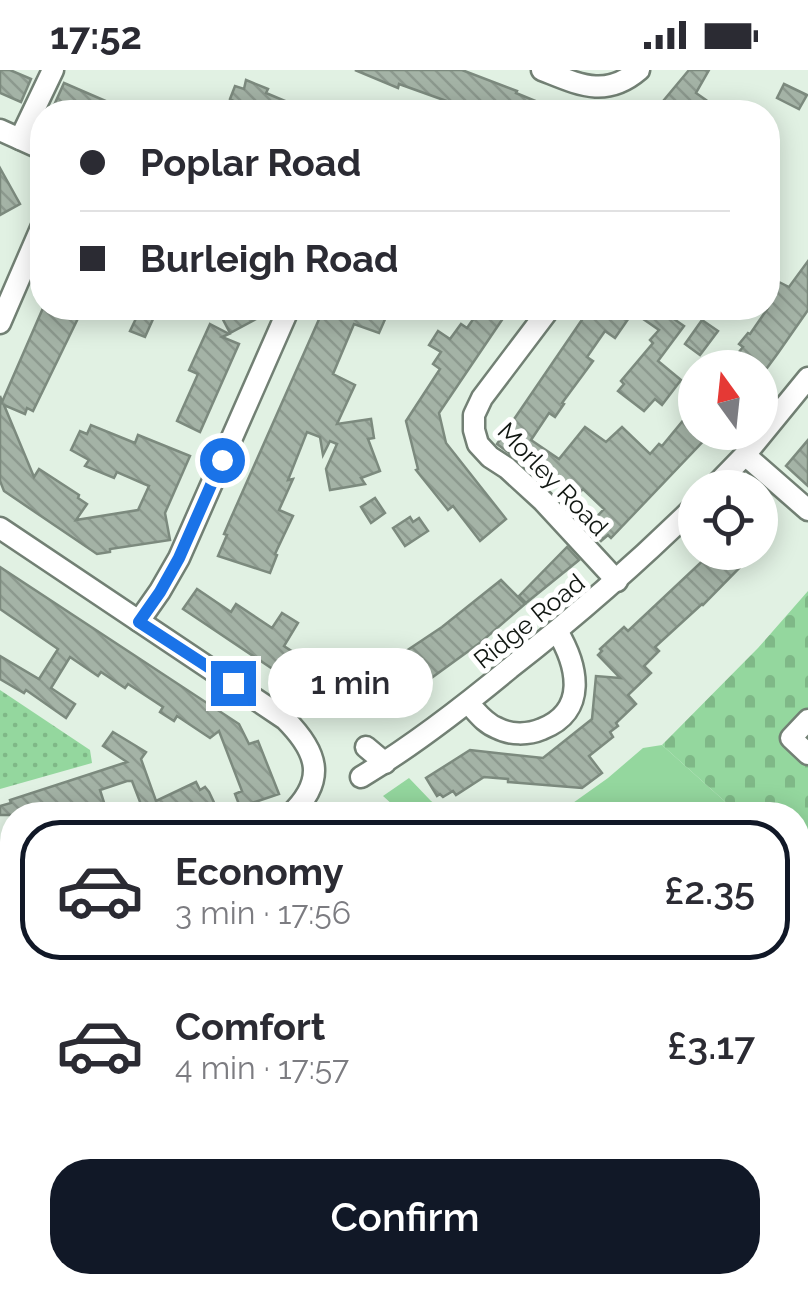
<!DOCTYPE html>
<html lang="en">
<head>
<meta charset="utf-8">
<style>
	:root { --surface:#fff; --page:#f7f7f7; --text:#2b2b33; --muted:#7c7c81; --line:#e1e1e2; --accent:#111827 }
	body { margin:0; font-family:Raleway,sans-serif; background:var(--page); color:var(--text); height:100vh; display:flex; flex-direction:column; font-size:38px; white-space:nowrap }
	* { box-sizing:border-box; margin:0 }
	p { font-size:32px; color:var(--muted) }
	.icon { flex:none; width:55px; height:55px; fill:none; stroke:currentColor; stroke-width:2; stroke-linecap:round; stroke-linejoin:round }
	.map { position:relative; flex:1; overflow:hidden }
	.sheet { position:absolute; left:0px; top:732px; width:810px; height:492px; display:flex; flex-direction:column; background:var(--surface); border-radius:40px 40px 0 0; box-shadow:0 5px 25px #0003 }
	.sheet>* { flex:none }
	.banner { position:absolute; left:30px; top:30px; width:750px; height:220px; border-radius:40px; box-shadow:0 5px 25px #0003; display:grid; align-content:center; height:220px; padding:0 50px; background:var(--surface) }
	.needle { width:65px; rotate:345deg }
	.controls { position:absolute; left:678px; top:280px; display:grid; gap:20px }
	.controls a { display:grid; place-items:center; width:100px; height:100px; border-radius:50%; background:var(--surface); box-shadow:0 5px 25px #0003; font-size:50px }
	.end { position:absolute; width:45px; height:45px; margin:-22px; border:12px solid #1a73e8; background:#fff; box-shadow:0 0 0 5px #fff }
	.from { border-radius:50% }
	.bubble { position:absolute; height:70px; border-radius:35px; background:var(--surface); box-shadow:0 5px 25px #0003; font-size:32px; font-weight:600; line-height:70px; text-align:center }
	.banner b { display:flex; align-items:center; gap:35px; height:95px; font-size:38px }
	.banner b+b { border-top:2px solid var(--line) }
	.banner i { width:25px; height:25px; background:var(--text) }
	ul { padding:18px 0 0; list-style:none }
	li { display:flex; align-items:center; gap:30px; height:140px; margin:0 20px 15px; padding:0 30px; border:5px solid transparent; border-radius:40px }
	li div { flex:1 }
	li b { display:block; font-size:38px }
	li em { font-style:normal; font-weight:600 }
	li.selected { border-color:var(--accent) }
	li>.icon { width:90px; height:90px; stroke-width:1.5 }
	.primary-button { display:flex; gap:20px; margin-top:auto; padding:20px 50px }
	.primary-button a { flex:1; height:115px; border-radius:40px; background:var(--accent); color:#fff; font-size:40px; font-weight:600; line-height:115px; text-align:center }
	.status { display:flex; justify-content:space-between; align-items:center; height:70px; padding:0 50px; background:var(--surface); direction:ltr }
	.status svg { height:28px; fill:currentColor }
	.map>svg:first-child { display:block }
	.industrial { fill:url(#industrial-grid) }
	.grass { fill:#94d79e }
	.forest { fill:url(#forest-crowns) }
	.cemetery { fill:url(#cemetery-stones) }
	.garden { fill:url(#garden-dots) }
	.building { fill:url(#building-back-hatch); stroke:#7c8a7e; stroke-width:2.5 }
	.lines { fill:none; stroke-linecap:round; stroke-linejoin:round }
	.minor-casing { stroke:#728074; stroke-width:25 }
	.minor { stroke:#fff; stroke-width:20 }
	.route { stroke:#1a73e8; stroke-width:12 }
	.labels { text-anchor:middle; stroke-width:10; stroke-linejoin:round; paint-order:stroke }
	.street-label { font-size:25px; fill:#111712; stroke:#fff }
</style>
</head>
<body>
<div class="status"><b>17:52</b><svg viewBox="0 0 49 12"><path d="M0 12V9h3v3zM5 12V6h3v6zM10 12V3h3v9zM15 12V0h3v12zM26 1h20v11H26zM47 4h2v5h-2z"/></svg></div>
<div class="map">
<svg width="808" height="1223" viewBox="0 0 808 1223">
	<defs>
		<pattern id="industrial-grid" width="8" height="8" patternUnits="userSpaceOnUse" patternTransform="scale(2.5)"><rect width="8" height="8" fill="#d2e8d4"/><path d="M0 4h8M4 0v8" fill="none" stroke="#b3c6b5"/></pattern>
		<pattern id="forest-crowns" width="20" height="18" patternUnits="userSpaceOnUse" patternTransform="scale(2.5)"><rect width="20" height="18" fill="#94d79e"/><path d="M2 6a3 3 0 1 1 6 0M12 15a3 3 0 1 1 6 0" fill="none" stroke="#7fb887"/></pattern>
		<pattern id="cemetery-stones" width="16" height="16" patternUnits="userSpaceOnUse" patternTransform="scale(2.5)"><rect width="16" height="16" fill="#94d79e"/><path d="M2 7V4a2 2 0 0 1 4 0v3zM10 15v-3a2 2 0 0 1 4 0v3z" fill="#7fb887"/></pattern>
		<pattern id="garden-dots" width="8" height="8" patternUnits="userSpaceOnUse" patternTransform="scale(2.5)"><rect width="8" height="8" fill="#94d79e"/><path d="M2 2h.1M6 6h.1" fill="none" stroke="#7fb887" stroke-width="1.8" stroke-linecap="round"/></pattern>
		<pattern id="building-back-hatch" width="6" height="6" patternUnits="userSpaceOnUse" patternTransform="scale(2.5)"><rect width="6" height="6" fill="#a4b3a6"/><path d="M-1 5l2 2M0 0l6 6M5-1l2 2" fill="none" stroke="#8c998e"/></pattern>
	</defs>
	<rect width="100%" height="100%" fill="#e1f1e3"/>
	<path class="industrial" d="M798 1067 808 1070V1223H0V1161L12 1157V1212H798Z"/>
	<g class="grass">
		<path d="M662 675 740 745H556L608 708 643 678Z"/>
		<path d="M409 708 431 731 451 745H404L383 726Z"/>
		<path d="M798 796 808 805V953L798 949Z"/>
	</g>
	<g class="forest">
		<path d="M798 949 808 953V1031L798 1027Z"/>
		<path d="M12 1000V1125L0 1129V1002Z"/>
	</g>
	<path class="cemetery" d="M808 521V805L798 796V745H740L662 675 758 578Z"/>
	<path class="garden" d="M0 620 90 680 92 693 0 719Z"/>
	<g class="building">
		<path d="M0 0H10L31 9 21 32 0 23Z"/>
		<path d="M355 0H462L517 21 516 23 562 42H464L466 38 399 14 398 18Z"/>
		<path d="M689 0H709L696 23 706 30 696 42H654Z"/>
		<path d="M246 10 268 19 266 23 285 31 280 42 254 33 249 42H237L239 34 230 29 235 16 244 19Z"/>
		<path d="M64 13 131 42H51Z"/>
		<path d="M784 14 807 25 799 39 777 28Z"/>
		<path d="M0 98 20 134 0 145Z"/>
		<path d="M808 191V240L778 283 767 298H726L743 277 739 274 748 263 750 264 768 238V229L779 212 789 217Z"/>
		<path d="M43 238H83L33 341 27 338 25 344 4 335 34 407 39 399 79 425 78 428 87 434 76 450 138 440 149 416 117 402 114 408 85 396 89 390 71 380 80 361 87 364 91 355 135 373 138 365 190 386 165 443 170 470 110 479V482L97 484 4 421 0 411V326L2 332Z"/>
		<path d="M141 238H158L145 267 130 261Z"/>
		<path d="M217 238H274L273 240 230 263Z"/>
		<path d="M324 238H390L379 263 354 254 333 304 355 315 337 354 371 349 374 368 368 369 380 401 361 408 365 414 330 420 326 399 337 374 330 371 323 385 320 367 307 362 288 410 293 409 279 440 293 446 275 484 277 485 270 503 218 486 227 465 224 464 230 450Z"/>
		<path d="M481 238H510L439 343 446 373 506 449 480 471 453 436 448 440 416 400 418 399 406 351 440 299 433 294 441 282 429 275 438 261 450 269 461 254 467 258Z"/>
		<path d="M590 238H658L684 256 658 291 681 310 662 335 655 329 644 341 618 321 624 314 621 311 653 273 650 270 659 260 633 242 615 268 605 261 587 287 593 291 562 333 564 334 555 347 549 343 531 370 559 389 585 357 606 372 622 357 650 384 659 374 662 376 695 336V362H712L611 468 608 465 601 471 587 457 604 439 583 419 572 430 561 420 565 416 529 387 524 394 497 374Z"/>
		<path d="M702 250 718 261 700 285 685 274Z"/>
		<path d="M210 254 229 264 222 267 239 274 200 362 177 351 198 304 189 300Z"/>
		<path d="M808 370V416L786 396Z"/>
		<path d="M375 428 385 443 371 453 361 437Z"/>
		<path d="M410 447 413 452 419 448 428 461 405 476 393 458Z"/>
		<path d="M567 477 579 490 526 533 519 526Z"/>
		<path d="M712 482H755L703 535 702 534 655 577 659 581 644 596 651 603 628 625 636 634 616 653 618 656 610 662 613 667 589 686 602 703 582 718 508 712V709L484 707 456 725 453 721 443 727 440 724 437 726 426 708 470 680 543 688 592 649 596 606 620 608 598 585 602 581 600 579 624 557 628 561Z"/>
		<path d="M0 497 239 654 249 674 258 671 279 724 240 737 235 724 242 721 219 661 210 668 177 646 174 651 160 642 163 637 128 614 125 618 101 602 98 606 70 587 51 618 75 634 66 648 26 620 24 623 0 609V586L39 609 58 579 0 539Z"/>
		<path d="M501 510 525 534 481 572 401 630 353 638 297 619 301 618 183 539 197 519 231 542 236 534 272 558 282 543 298 553 284 576 316 597 318 591 341 599 336 613 392 604 412 590 406 581 442 557Z"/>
		<path d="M113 662 146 682 141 689 156 731 196 712 200 720 205 717 209 722 218 741 209 745H125L142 737 132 711H127L100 720 108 745H0V736L11 733 10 730 127 692 103 676Z"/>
	</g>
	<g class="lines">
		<defs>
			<g id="minor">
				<path d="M542 0C578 14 605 29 639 0"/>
				<path d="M0 60 42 79"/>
				<path d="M20 69 53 0"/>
				<path d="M550 238 482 328 474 345V360L478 374 490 387 507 398 543 431 617 511"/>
				<path d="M0 253 42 156"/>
				<path d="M745 385 808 440"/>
				<path d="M713 418 745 385 808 308"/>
				<path d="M0 458 285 649C318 682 327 710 290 745"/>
				<path d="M139 551 160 521 179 488 289 238"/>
				<path d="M468 633C477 642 484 653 497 658 510 665 528 665 542 659 588 641 578 596 557 561"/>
				<path d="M808 650 791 668 808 684"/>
				<path d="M366 677 385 693"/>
				<path d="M361 707C414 675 463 637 510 598 575 547 636 494 695 436"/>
				<path d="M0 859 12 856"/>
				<path d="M798 1032 808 1036"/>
				<path d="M798 1086 808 1088"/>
				<path d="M0 1132 12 1129"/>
				<path d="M268 1219 275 1223"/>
				<path d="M130 1223 134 1212"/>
				<path d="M453 1223 455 1212"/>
			</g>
		</defs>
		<use href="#minor" class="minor-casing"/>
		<use href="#minor" class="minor"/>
	</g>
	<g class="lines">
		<path class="route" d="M222 390 179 488 160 522 139 552 233 613"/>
	</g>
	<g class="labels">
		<g class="street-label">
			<text transform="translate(553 409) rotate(46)" y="9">Morley Road</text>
			<text transform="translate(529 551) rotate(-39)" y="9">Ridge Road</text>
		</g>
	</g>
</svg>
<div class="controls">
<a><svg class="needle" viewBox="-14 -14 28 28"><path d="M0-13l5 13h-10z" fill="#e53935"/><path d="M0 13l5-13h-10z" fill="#7c7c81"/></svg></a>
<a><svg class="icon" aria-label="locate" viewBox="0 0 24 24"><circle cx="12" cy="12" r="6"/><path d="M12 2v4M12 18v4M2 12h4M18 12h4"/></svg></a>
</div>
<i class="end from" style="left:222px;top:390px"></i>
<i class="end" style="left:233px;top:613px"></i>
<div class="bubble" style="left:268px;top:578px;width:165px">1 min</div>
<div class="banner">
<b><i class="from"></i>Poplar Road</b>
<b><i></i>Burleigh Road</b>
</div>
<section class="sheet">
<ul>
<li class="selected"><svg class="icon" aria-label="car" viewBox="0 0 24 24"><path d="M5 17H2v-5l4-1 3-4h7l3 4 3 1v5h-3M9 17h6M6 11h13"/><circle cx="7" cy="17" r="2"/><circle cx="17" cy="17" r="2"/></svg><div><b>Economy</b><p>3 min · 17:56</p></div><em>£2.35</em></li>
<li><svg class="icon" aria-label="car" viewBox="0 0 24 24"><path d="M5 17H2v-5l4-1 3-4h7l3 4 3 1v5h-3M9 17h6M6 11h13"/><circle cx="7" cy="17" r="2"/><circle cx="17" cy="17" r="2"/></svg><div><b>Comfort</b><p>4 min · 17:57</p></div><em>£3.17</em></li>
</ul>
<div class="primary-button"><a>Confirm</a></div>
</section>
</div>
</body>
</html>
